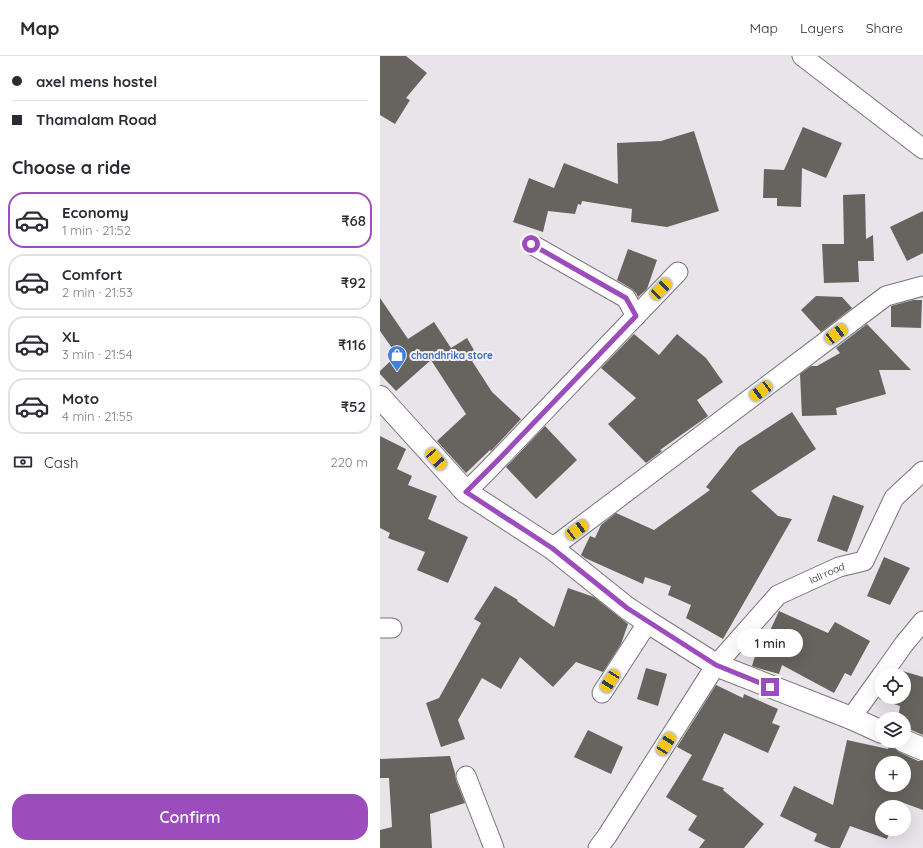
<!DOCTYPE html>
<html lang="en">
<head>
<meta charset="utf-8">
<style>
	:root { --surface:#fff; --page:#f7f7f7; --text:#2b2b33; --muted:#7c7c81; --line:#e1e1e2; --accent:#9c4cbc }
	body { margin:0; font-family:Quicksand,sans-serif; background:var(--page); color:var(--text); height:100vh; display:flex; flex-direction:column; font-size:15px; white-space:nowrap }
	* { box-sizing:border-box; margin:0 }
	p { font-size:13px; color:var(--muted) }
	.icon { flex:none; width:22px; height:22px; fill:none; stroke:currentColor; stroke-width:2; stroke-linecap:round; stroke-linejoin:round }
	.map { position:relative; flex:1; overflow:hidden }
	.sheet { display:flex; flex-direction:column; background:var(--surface); width:380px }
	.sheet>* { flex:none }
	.banner { display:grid; align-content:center; height:88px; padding:0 12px; background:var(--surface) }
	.controls { position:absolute; left:495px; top:612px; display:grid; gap:8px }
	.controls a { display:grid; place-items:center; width:36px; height:36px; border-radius:50%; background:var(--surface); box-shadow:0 4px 16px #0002; font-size:20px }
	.end { position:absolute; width:18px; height:18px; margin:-9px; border:5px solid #9c4cbc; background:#fff; box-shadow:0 0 0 2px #fff }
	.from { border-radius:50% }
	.bubble { position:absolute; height:28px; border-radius:14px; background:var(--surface); box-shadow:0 4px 16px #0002; font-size:13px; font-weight:600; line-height:28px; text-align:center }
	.car { position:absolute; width:12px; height:24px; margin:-12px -6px; border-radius:5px; box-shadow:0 0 3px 1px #0007; background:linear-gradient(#f5c518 24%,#345 0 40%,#f5c518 0 76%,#345 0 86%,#f5c518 0) }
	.banner b { display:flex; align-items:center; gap:14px; height:38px; font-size:15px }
	.banner b+b { border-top:1px solid var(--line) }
	.banner i { width:10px; height:10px; background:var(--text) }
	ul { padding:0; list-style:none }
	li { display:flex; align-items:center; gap:12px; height:56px; margin:0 8px 6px; padding:0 4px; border:2px solid var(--line); border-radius:16px }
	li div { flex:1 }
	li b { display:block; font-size:15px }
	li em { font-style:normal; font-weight:600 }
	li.active { border-color:var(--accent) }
	li>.icon { width:36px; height:36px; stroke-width:1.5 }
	h2 { padding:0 12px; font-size:18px; line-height:48px }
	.pay { display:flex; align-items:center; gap:10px; height:44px; padding:0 12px; font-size:15px }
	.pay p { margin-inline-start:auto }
	.action { display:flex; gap:8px; margin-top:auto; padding:8px 12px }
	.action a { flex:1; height:46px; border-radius:16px; background:var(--accent); color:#fff; font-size:16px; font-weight:600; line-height:46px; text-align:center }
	header { display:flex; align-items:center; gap:24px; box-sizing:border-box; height:56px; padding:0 20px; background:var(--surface); border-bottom:1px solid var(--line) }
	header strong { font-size:19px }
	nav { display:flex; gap:22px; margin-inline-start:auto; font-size:14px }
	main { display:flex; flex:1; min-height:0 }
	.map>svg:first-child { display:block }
	.building { fill:#67635f; fill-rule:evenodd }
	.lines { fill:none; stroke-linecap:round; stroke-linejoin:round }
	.minor-casing { stroke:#78757a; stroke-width:21 }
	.tertiary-casing { stroke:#78757a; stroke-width:24 }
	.minor { stroke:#fff; stroke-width:19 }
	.tertiary { stroke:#fff; stroke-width:22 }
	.route { stroke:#9c4cbc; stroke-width:5 }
	.labels { text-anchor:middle; stroke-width:4; stroke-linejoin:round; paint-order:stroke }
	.shop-label { font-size:10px; font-weight:bold; fill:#366cbe; stroke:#f5f1f7; text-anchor:start }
	.street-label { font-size:10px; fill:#1a181a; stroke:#f5f1f7 }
</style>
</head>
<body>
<header>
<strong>Map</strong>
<nav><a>Map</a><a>Layers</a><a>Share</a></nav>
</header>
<main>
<section class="sheet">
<div class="banner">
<b><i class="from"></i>axel mens hostel</b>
<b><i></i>Thamalam Road</b>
</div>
<h2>Choose a ride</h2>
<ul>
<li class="active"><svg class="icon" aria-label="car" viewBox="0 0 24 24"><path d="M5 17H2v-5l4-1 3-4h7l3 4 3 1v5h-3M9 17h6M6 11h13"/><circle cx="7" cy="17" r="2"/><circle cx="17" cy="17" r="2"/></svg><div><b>Economy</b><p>1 min · 21:52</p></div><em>₹68</em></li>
<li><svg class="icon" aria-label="car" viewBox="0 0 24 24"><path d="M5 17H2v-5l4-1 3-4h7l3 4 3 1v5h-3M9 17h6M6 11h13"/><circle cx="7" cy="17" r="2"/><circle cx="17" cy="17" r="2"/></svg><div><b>Comfort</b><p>2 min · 21:53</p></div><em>₹92</em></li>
<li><svg class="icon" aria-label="car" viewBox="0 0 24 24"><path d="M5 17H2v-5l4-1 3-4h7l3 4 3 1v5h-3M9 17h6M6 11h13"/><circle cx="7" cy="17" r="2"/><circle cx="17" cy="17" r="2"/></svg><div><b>XL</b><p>3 min · 21:54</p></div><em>₹116</em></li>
<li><svg class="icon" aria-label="car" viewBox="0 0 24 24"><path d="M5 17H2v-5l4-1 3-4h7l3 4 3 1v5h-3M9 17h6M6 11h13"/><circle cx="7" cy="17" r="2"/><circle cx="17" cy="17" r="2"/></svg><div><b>Moto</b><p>4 min · 21:55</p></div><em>₹52</em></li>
</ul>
<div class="pay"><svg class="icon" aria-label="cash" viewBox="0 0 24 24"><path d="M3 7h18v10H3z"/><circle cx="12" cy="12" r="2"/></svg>Cash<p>220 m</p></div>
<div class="action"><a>Confirm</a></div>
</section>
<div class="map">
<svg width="543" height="792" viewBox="0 0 543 792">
	<rect width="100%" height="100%" fill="#e8e4ea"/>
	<g class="building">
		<path d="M0 0H26L47 17 26 42 30 44 15 68 0 59Z"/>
		<path d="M423 71 462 87 446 122 422 112 421 151 397 150V142H383L384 113 404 114Z"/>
		<path d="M314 75 339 155 287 171 251 166 252 153 202 145 201 149 198 148 195 158 168 155 163 176 133 166 149 122 174 132 184 107 238 128 237 87 281 85Z"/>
		<path d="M485 138 486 183 493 179 494 205H478L479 226 444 227 442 188H464L463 139Z"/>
		<path d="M543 155V197L527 205 510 171Z"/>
		<path d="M248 193 277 204 267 233 258 241 256 237 252 233 237 224Z"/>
		<path d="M436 240 462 241 472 252 441 276 421 254Z"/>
		<path d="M0 242 28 283 54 266 71 292 87 282 98 301 92 305 112 336 141 363 111 395 110 394 86 417 57 385 86 358 51 304 16 335 0 318V315L17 299 0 275Z"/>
		<path d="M533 244H542L541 272 511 271V250Z"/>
		<path d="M487 268 531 314H499L506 338 456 352 457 359 422 360 420 318 431 310H437L460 297 456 292Z"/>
		<path d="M254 278 279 299 297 278 326 302 343 326 317 344 328 360 280 394 282 395 266 407 228 368 256 342 221 312Z"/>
		<path d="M412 356 436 393 371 435 398 460 412 463 343 583 306 562 311 549 288 539 291 530 265 521 263 528 205 502 201 499 210 480 215 482 221 469 236 457 274 474 330 434 326 431 358 391Z"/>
		<path d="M165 370 197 404 156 443 126 411Z"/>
		<path d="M0 380 26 393 17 413 32 420 28 429 57 440 48 463 88 481 68 527 37 514 45 496 8 482 10 477 0 472Z"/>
		<path d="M453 439 484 450 467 496 437 485Z"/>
		<path d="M504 501 530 512 510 549 487 540Z"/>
		<path d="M115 530 138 544 137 545 174 571 188 532 214 541 248 568 241 588 223 616 196 606 173 631 140 601 121 633 102 622 78 664 85 683 61 691 46 647 59 642 101 567 94 563Z"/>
		<path d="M399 555 448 577 455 566 490 585 471 620 465 617 454 637 402 609 399 618 381 613 372 610 379 587 384 588Z"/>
		<path d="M266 612 287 618 278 650 257 643Z"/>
		<path d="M519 614 543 621V679L529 673H524V663H518L520 650 499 643 502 638V641H524V619H515Z"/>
		<path d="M336 629 363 642 364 638 398 653 392 667 400 670 388 697 344 677 322 724 344 732 343 734 384 768 364 792H319L325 784 308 774 317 760 286 741 312 699 297 691Z"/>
		<path d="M208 674 243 691 231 718 194 701Z"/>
		<path d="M467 684 508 693 511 685H512L514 692 519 696 538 705H543V754L521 746 519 751H502V773H511L507 783 470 770 460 792H451L434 785 437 778 400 760 414 730 453 749ZM502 707H524V729H502Z"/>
		<path d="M70 700 75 717 76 724 85 747 50 758 52 792H0V774L12 771 9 722H0V703Z"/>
	</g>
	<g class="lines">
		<defs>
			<g id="minor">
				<path d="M422 0 543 93"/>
				<path d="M151 188 246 242 256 260"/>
				<path d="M86 436 109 413 298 216"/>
				<path d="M172 492 506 240 543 230"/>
				<path d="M0 572H12"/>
				<path d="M502 619 524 588 543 565"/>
				<path d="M222 637 268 566"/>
				<path d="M471 662 502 619"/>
				<path d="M86 720 114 792"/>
				<path id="s1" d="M218 792 227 780 336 609 398 539 459 511 484 505 514 442 543 415"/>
			</g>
			<g id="tertiary">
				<path d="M0 341 86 436 172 492 247 552 268 566 336 609 471 662 502 676"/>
				<path d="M524 685 543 693"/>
			</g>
		</defs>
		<use href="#minor" class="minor-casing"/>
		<use href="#tertiary" class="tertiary-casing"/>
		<use href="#minor" class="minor"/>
		<use href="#tertiary" class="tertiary"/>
	</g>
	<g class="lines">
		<path class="route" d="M151 188 246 242 256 260 120 402 86 436 172 492 247 552 336 609 390 631"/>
	</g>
	<defs>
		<symbol id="shop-pin" viewBox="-11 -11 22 30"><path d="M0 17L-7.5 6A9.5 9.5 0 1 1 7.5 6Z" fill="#3f7fe0" stroke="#f5f1f7"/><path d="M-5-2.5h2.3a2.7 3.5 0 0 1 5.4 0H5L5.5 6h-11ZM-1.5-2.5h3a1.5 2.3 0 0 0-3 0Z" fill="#fff"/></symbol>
	</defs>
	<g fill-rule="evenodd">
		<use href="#shop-pin" x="6" y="288" width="22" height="30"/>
	</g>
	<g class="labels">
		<g class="shop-label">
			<text x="31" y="303">chandhrika store</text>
		</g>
		<g class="street-label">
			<text dy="4" stroke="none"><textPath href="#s1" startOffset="365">lali road</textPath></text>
		</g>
	</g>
</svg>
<div class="controls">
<a><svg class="icon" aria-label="locate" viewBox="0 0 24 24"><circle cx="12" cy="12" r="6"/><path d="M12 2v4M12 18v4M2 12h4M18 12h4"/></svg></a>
<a><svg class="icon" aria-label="layers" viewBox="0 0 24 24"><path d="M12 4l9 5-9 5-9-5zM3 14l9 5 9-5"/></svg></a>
<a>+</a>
<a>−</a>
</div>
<i class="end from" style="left:151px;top:188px"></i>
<i class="end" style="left:390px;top:631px"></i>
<div class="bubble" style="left:357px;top:573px;width:66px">1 min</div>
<i class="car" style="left:281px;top:233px;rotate:44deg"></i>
<i class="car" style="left:456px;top:278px;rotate:53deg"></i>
<i class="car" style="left:381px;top:335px;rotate:233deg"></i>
<i class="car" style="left:56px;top:403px;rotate:138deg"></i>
<i class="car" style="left:197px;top:474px;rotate:53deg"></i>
<i class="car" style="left:230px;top:625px;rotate:213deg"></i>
<i class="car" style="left:286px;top:688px;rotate:32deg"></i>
</div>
</main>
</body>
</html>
